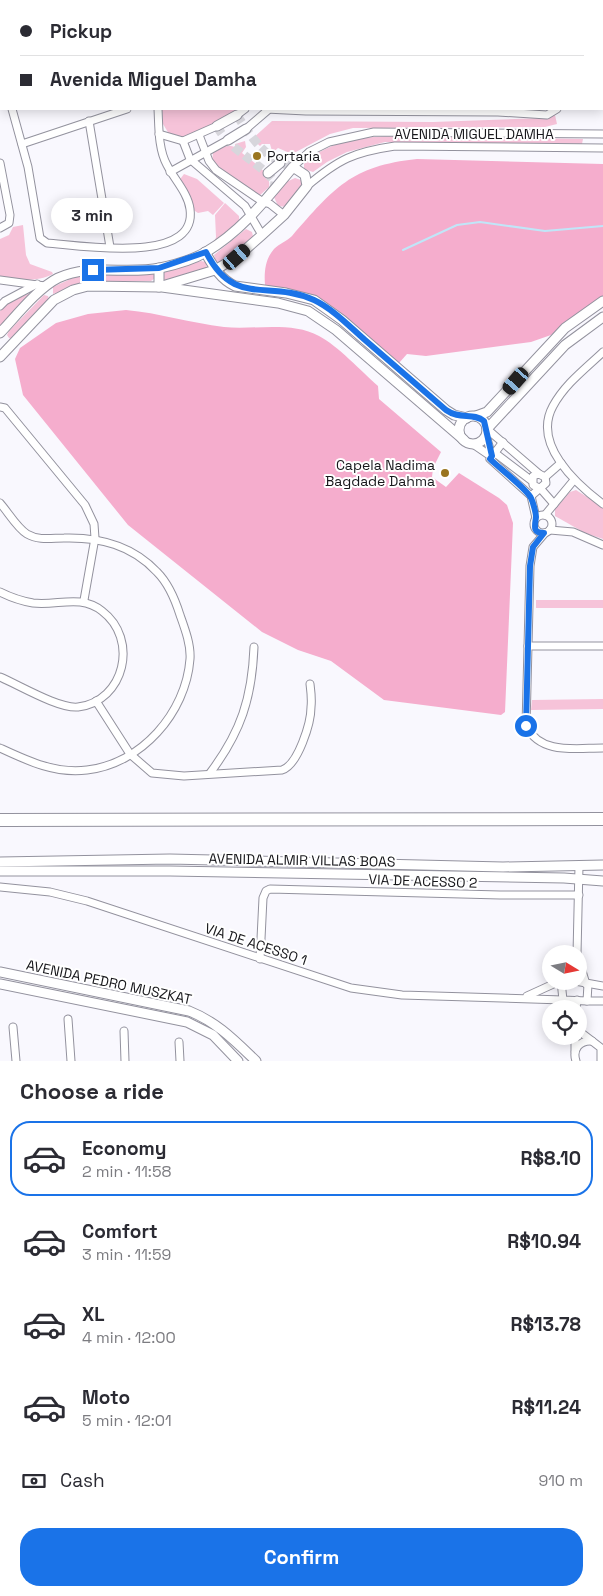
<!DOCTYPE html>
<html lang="en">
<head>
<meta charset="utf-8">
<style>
	:root { --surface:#fff; --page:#f2f2f3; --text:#2b2b33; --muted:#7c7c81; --line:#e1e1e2; --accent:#1a73e8 }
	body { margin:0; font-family:"Space Grotesk",sans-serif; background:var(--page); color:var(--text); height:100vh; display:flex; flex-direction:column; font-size:19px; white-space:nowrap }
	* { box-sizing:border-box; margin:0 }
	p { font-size:16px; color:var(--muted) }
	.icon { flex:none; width:28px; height:28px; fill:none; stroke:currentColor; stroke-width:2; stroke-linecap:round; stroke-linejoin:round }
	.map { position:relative; height:1061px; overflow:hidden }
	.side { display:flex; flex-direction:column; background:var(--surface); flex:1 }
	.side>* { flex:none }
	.top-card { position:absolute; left:0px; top:0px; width:604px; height:110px; box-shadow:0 2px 12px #0003; display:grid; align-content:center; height:110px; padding:0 20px; background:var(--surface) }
	.needle { width:32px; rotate:100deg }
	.tools { position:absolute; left:542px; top:945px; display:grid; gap:10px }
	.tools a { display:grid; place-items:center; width:45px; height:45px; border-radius:50%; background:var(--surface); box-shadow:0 2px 12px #0003; font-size:25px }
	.end { position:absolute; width:22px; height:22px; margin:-11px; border:6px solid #1a73e8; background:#fff; box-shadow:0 0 0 2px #fff }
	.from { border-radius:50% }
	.bubble { position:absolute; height:35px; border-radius:18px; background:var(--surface); box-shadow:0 2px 12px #0003; font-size:16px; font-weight:700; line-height:35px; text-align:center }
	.car { position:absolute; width:15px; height:30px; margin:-15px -8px; border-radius:6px; box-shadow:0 0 4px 1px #0007; background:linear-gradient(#222 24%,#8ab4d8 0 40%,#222 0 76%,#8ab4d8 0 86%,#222 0) }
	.top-card b { display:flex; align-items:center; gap:18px; height:48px; font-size:19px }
	.top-card b+b { border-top:1px solid var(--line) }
	.top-card i { width:12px; height:12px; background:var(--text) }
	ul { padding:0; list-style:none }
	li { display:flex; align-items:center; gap:15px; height:75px; margin:0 10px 8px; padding:0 10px; border:2px solid transparent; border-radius:20px }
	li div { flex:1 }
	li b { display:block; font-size:19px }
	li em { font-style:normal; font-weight:700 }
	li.on { border-color:var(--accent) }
	li>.icon { width:45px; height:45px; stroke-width:1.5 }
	h2 { padding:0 20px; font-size:22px; line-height:60px }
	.pay { display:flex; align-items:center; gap:12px; height:55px; padding:0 20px; font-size:19px }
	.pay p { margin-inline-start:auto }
	.action { display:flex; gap:10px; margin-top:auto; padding:10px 20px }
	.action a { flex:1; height:58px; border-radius:20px; background:var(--accent); color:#fff; font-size:20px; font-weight:700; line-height:58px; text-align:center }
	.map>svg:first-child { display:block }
	.green { fill:#f6c3d9 }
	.forest { fill:#f5adcd }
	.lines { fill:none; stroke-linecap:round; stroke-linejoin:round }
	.stream { stroke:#c0e6f8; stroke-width:2 }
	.tertiary-tunnel { stroke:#d7d6dc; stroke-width:9; stroke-dasharray:9 4.5; stroke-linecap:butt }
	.minor-casing { stroke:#93929e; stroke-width:9 }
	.tertiary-casing { stroke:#93929e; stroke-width:11 }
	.motorway-casing { stroke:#93929e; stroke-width:14 }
	.minor { stroke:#fff; stroke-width:7 }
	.tertiary { stroke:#fff; stroke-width:9 }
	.motorway { stroke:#fff; stroke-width:12 }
	.route { stroke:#1a73e8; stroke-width:6 }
	.poi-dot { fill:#9a7520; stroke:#fff; stroke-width:2 }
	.labels { text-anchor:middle; stroke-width:4; stroke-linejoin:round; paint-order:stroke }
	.street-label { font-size:14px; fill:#17171b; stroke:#fff }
	.poi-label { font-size:14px; fill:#17171b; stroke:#fff; text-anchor:start }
</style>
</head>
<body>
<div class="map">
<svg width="603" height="1061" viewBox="0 0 603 1061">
	<rect width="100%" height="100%" fill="#f9f8fe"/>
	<g class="green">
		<path d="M162 109H243L188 139 169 134 163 124Z"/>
		<path d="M555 115 557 124 545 127 353 128 330 134 292 154 278 148 270 155 272 151 270 144H262L260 146 252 139 272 121 433 122 545 118Z"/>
		<path d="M405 136 583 139 582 144 385 142 347 152 327 162 313 172 304 169V164C331 138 369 136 405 136Z"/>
		<path d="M245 141 246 147 242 153C252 162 272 172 269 187L258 197 220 171 212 162 213 153 227 145 235 147V144Z"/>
		<path d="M184 174 197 179 224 203 213 215 208 211 198 213 192 209 178 182Z"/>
		<path d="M295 178 301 180 303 186 286 207 278 206 274 197 284 183Z"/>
		<path d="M225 203 239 216 240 231 216 251 213 248 216 237 215 215Z"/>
		<path d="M23 225 26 255 30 264 52 272 53 274C36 283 18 279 0 278V239L9 235 13 227Z"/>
		<path d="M246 229 252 232 254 241 219 265 216 263 214 255Z"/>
		<path d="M201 261 206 262 207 269 163 282 161 275 163 273Z"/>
		<path d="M94 273H155V278L151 281H92L53 294V287L77 276Z"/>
		<path d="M32 292 0 328V311L8 303Z"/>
		<path d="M44 295 48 296 49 299 13 339 9 338 7 335 9 331Z"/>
		<path d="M576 490 603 507V539L585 533 555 516V509L570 492Z"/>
		<rect x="536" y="600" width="67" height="8"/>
		<path d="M603 699V709L531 710 532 700Z"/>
	</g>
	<g class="forest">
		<path d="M417 159 603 164V296L551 335 531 342 426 356 407 354 399 363 395 364 318 299 265 285C264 273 265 259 274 249 279 244 287 241 292 236 334 188 351 166 417 159Z"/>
		<path d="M126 310C159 313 191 323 224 327 254 330 292 321 319 336 337 345 362 372 378 386L379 399 441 452 433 468 432 477 446 487 459 473 499 498 507 505 513 523 505 712 501 715 384 700 331 661 298 650 262 632 128 525 23 395 15 359 20 348 56 323 88 314Z"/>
	</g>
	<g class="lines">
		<path class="stream" d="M403 250 457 225 480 222 545 231 603 226"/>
		<g class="tertiary-tunnel">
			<path d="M237 115C250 136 267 161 293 167"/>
			<path d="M217 126C228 149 258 161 275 182L274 188"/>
		</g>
		<defs>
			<g id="minor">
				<path d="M141 0 142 1"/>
				<path d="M326 0 328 1"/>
				<path d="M423 0 424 1"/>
				<path d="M550 0V1"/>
				<path d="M14 1 17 0"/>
				<path d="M270 1V0"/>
				<path d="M349 1 350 0"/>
				<path d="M505 1 507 0"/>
				<path d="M0 6H1"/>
				<path d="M0 74 1 76"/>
				<path d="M12 109 28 167 40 238 47 243C78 245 198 266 190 209 188 193 174 179 167 165 158 149 159 126 158 109"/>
				<path d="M266 109 306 111 498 112 547 115 557 109"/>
				<path d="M237 115 245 109"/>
				<path d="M89 121 110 247"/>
				<path d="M246 129 268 110"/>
				<path d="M159 134 183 141 217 126"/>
				<path d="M199 135 209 161 216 170 263 202 270 204 284 215"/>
				<path d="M183 141 190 159 245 206 262 235"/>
				<path d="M22 144 127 109"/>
				<path d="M0 163 10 215 9 223 0 228"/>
				<path d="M293 167 309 152 329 142 374 132 603 134"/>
				<path d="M170 172 228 140"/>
				<path d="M307 186C339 159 354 152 395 146L603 148"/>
				<path d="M0 280 45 286"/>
				<path d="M0 306 5 301 37 284"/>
				<path d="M603 352C585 369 565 384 553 406 532 444 576 484 603 504"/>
				<path d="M0 407 5 408 85 505 94 524 95 538 84 600"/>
				<path d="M487 429 539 474"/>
				<path d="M503 442 490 459 531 496 536 518"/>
				<path d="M473 444 492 457 486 435"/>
				<path d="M495 453 532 481"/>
				<path d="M545 477 561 463"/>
				<path d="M540 488 554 504"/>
				<path d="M531 496 546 483 545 477 539 474 533 476V485L539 488"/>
				<path d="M0 503C8 512 17 528 27 534 39 541 52 538 64 538 100 537 132 545 157 572 169 584 175 599 180 615 185 629 191 645 190 659 186 713 141 764 87 770 55 774 28 761 0 748"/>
				<circle cx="543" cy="524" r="9"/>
				<path d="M545 515 574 480"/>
				<path d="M550 530 573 532 603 545"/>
				<path d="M545 533 533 547 530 566 526 726C541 755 575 748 603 748"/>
				<path d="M0 592C10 597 21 601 33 603 58 606 80 594 102 611 139 639 125 701 78 707 59 709 19 685 0 677"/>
				<path d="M528 646H603"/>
				<path d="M96 701 130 754 152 773 184 776 282 770C298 765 311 723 311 707 312 699 311 692 310 684"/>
				<path d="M210 773C241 732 252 698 254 647"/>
				<path d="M0 887 50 892 87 901 351 988 402 995 563 1000"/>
				<path d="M577 954 579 866"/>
				<path d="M260 959 263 898 266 891 270 889 500 895H579"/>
				<path d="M579 961 586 984"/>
				<path d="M561 981 563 1000 587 1001 588 984"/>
				<path d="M575 981 603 986"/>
				<path d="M527 996 560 981"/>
				<path d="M587 1001H603"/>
				<path d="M576 1009 577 1000"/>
				<path d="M68 1019 71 1061"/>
				<path d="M13 1027 16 1061"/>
				<path d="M124 1031 125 1061"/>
				<path d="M579 1031 601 1048V1061"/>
				<path d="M179 1042 180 1061"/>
				<path d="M575 1051V1036"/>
				<path d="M576 1061C572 1049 580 1040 592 1041"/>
			</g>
			<g id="tertiary">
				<path d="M217 126 237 115"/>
				<path d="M228 140 246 129"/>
				<path d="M268 173 280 163"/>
				<path d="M205 252C213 266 220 279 235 286L286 293 314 300 342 320 446 410 454 415 467 418"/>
				<path d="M159 268V287"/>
				<path d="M162 287 278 303 308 311 336 330 464 440"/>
				<path d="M0 333C16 316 38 288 58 278 90 263 126 275 160 268 174 265 194 259 206 252 242 231 267 198 293 167L305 175 307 186 284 215 262 235 237 257 215 270 159 287 88 286 73 290 54 300 0 357"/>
				<path d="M476 416 487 412 565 328 603 301"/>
				<circle cx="473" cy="430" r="14"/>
				<path d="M487 429 565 345 603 317"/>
				<path d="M0 862 170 859 503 867 603 865"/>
				<path d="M0 871H170L564 878 603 881"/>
				<path d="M0 972 189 1011C217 1022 235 1041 256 1061"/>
				<path d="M0 984 187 1022 213 1035 238 1061"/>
			</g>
			<path id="motorway" d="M0 820 603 819"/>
		</defs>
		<use href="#minor" class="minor-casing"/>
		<use href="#tertiary" class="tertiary-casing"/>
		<use href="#motorway" class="motorway-casing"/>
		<use href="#minor" class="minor"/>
		<use href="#tertiary" class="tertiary"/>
		<use href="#motorway" class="motorway"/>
	</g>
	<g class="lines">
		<path class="route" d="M93 270 159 268 206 252C234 308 268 279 314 300 333 309 349 326 365 340 392 363 419 387 446 410 460 420 473 412 484 421L492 456 490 459C498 467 527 489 531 498 533 502 536 513 536 517 535 526 532 533 544 533L533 547 530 566 526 726"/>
	</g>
	<g class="poi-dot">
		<circle cx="257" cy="156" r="5"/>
		<circle cx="445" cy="473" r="5"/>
	</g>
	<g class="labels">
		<g class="street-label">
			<text x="474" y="139">AVENIDA MIGUEL DAMHA</text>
			<text transform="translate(302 860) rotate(1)" y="5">AVENIDA ALMIR VILLAS BOAS</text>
			<text transform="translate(423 881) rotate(2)" y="5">VIA DE ACESSO 2</text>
			<text transform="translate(256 944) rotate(18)" y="5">VIA DE ACESSO 1</text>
			<text transform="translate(109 982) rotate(12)" y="5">AVENIDA PEDRO MUSZKAT</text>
		</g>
		<g class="poi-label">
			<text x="267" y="161">Portaria</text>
			<text x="435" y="470" text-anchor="end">Capela Nadima<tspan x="435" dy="16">Bagdade Dahma</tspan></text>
		</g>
	</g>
</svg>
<div class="tools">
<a><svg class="needle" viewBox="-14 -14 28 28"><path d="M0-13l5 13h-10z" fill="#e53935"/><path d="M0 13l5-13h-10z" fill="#7c7c81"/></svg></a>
<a><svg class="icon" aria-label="locate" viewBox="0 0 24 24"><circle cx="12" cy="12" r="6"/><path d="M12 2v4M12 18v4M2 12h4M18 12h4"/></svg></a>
</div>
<i class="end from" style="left:526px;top:726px"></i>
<i class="end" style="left:93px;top:270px"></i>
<div class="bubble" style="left:51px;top:198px;width:82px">3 min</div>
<i class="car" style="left:237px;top:257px;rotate:49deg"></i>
<i class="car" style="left:516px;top:381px;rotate:221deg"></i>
<div class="top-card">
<b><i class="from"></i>Pickup</b>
<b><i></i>Avenida Miguel Damha</b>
</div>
</div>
<section class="side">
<h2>Choose a ride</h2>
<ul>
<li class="on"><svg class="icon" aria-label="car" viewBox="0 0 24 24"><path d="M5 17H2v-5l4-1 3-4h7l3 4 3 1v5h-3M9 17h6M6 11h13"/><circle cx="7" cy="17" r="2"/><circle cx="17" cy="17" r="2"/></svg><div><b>Economy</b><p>2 min · 11:58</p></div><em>R$8.10</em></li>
<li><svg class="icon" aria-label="car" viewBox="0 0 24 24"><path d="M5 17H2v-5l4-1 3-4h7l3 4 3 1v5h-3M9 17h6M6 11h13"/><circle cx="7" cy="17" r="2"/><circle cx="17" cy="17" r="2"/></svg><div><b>Comfort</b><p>3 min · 11:59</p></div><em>R$10.94</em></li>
<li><svg class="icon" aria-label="car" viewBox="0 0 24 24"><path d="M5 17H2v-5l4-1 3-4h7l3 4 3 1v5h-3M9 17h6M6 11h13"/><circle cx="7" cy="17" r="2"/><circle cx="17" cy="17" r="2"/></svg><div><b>XL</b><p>4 min · 12:00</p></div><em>R$13.78</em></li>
<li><svg class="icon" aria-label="car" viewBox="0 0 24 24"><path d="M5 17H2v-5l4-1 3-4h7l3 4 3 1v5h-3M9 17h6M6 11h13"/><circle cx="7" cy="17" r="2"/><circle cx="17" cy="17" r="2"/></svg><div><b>Moto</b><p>5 min · 12:01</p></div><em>R$11.24</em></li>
</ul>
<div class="pay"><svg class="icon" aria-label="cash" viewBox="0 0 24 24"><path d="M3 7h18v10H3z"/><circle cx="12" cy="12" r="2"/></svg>Cash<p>910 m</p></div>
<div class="action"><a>Confirm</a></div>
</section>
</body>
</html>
